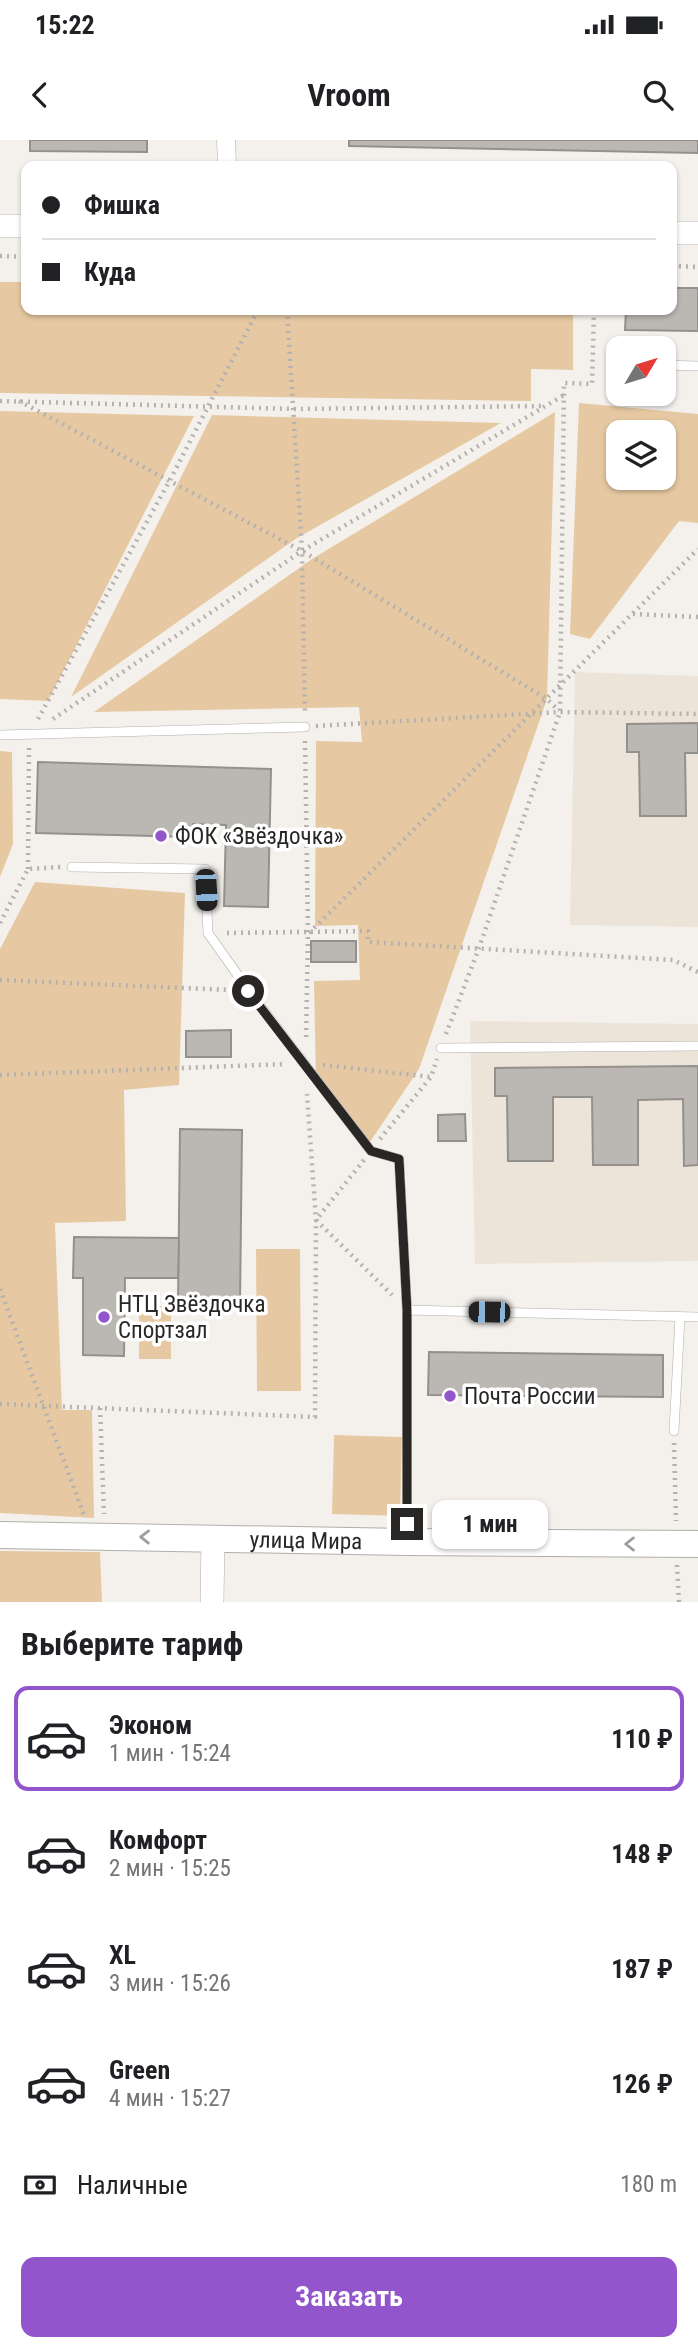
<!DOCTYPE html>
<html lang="ru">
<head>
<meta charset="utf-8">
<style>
	:root { --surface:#fff; --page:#f2f2f2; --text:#202124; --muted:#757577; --line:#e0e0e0; --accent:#9355cc }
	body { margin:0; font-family:"Roboto Condensed",sans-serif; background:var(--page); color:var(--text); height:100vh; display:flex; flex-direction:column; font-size:26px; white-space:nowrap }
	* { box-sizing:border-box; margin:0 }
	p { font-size:23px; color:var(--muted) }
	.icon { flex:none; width:38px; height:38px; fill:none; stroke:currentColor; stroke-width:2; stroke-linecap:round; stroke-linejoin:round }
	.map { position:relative; height:1462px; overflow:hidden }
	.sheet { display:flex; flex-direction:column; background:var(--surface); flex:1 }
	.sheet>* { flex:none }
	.banner { position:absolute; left:21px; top:21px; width:656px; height:154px; border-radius:14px; box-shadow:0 2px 5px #0004; display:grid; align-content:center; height:154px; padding:0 21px; background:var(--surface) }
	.needle { width:46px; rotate:52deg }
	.tools { position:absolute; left:606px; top:196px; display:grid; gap:14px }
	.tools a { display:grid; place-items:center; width:70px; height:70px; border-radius:14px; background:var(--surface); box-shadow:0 2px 5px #0004; font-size:35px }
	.end { position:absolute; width:32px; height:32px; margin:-16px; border:9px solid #282725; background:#fff; box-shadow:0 0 0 4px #fff }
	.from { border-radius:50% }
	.bubble { position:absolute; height:49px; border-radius:14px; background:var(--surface); box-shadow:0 2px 5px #0004; font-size:23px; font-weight:700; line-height:49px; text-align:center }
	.car { position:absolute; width:21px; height:42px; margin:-21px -10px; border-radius:9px; box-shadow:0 0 5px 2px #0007; background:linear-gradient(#222 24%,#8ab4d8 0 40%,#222 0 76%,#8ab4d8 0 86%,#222 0) }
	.banner b { display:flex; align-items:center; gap:24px; height:66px; font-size:26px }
	.banner b+b { border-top:2px solid var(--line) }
	.banner i { width:18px; height:18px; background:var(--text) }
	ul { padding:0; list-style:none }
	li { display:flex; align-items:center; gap:21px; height:105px; margin:0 14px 10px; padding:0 7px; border:4px solid transparent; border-radius:14px }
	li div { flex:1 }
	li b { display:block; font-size:26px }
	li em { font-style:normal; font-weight:700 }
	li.selected { border-color:var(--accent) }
	li>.icon { width:63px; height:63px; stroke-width:1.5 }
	h2 { padding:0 21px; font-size:32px; line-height:84px }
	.pay { display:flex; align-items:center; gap:18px; height:77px; padding:0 21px; font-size:26px }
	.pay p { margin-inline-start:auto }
	.action { display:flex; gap:14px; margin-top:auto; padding:14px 21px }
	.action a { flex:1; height:80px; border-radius:14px; background:var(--accent); color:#fff; font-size:28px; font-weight:700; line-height:80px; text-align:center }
	.status { display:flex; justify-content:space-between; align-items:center; height:49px; padding:0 35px; background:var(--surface); direction:ltr }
	.status svg { height:19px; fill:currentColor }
	header { display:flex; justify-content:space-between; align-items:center; height:91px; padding:0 21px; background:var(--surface); font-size:32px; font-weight:700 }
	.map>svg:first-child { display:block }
	.built { fill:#ece4d9 }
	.green { fill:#e6c9a2; fill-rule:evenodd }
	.building { fill:#bbb8b4; stroke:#93908d; stroke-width:2 }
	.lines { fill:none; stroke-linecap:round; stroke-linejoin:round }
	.service-casing { stroke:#b1aeaa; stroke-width:10 }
	.minor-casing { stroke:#b1aeaa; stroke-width:19 }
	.tertiary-casing { stroke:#b1aeaa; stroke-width:24 }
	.secondary-casing { stroke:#b1aeaa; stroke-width:28 }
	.path { stroke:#b4b1ae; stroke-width:4.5; stroke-dasharray:2 5; stroke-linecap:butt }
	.service { stroke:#fff; stroke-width:9 }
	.minor { stroke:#fff; stroke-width:18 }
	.tertiary { stroke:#fff; stroke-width:23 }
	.secondary { stroke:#fff; stroke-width:26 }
	.oneway { stroke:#9e9e9d }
	.route { stroke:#282725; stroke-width:9 }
	.poi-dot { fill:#9355cc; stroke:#fff; stroke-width:2.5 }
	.labels { text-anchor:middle; stroke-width:7; stroke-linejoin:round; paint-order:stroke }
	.poi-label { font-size:23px; fill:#282725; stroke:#fff; text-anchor:start }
	.street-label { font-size:23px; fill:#282725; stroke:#fff }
</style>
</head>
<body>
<div class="status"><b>15:22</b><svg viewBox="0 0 49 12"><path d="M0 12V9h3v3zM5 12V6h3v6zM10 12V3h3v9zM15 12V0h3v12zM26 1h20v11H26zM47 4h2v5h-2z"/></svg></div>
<header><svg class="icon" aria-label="back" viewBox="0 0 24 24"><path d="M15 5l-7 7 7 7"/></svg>Vroom<svg class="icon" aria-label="search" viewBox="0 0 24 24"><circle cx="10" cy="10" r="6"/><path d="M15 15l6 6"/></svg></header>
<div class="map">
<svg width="698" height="1462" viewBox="0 0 698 1462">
	<rect width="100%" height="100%" fill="#f4f1ed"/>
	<g class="built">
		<path d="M575 532 698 536V787L570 785Z"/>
		<path d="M470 881 698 884V1121L475 1124Z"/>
	</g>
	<g class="green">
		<path d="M0 142H26V170H573V230L531 229V261L0 253Z"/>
		<path d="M579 263 698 274V383L679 381 590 499 570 494ZM618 292H663V338H618Z"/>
		<path d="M0 271 194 276 48 561 0 559Z"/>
		<path d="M555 272 547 559 419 929 370 1002 316 943 314 841 360 840 358 785 315 786 316 601 362 602 359 567 94 572 312 419Z"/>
		<path d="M212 275 501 283 297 398 71 557Z"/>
		<path d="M0 611 12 612 13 704 0 737Z"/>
		<path d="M35 742 185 753 179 945 124 950 126 1081 55 1083 62 1270H92L94 1378 0 1373V809Z"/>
		<path d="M256 1109H300L301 1251H257Z"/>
		<rect x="139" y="1166" width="32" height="53"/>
		<path d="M334 1295 402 1297 400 1376 332 1374Z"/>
		<path d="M0 1411 100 1412 102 1462H0Z"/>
	</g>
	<g class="building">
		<path d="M30 0H147V12L30 11Z"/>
		<path d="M349 0H698V13L349 6Z"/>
		<path d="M672 148H698V191L625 190 626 170H672Z"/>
		<path d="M698 583V613H685L686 676H640L639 612H627V584Z"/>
		<path d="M38 622 271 629 268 767 224 766 226 685 193 684 192 697 36 693Z"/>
		<rect x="311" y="801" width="45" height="21"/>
		<path d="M231 890V917H186V891Z"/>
		<path d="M698 926V1025L684 1026 683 959 638 960V1025H593L592 957H553V1021H508L507 956H495V928Z"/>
		<path d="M465 974 466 1001H438V975Z"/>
		<path d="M180 989 242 990 240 1165H178Z"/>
		<path d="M74 1097 179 1098 178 1138H125L124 1216 83 1215V1138H73Z"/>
		<path d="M429 1212 663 1215V1257L428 1255Z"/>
	</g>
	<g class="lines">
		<defs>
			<g id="service">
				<path d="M663 225 698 226"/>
				<path d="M0 595 305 587"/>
				<path d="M72 727 205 729 208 793 249 851 371 1011 399 1019 407 1170"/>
				<path d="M441 908 698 906"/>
				<path d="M674 1291 680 1177"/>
				<path d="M407 1399V1170L698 1177"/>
			</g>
			<path id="minor" d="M226 0 227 26"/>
			<g id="tertiary">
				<path d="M0 86H26"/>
				<path d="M672 93H698"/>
				<path d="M212 1462 213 1398"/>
			</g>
			<g id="secondary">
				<path id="s1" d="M0 1395 407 1402 698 1404"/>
			</g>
		</defs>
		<use href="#service" class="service-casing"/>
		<use href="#minor" class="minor-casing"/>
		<use href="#tertiary" class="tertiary-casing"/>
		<use href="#secondary" class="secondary-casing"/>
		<g class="path">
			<path d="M0 116 26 117"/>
			<path d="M672 126 698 127"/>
			<path d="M287 170 302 411 305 574"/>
			<path d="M0 261 294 269 545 266"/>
			<path d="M19 261 302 411 547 559 559 571"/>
			<path d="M633 474 698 477"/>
			<path d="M38 579 170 340 258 170"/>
			<path d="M53 579 302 411 564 255"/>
			<path d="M316 586 560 572 698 574"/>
			<path d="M305 601 308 793 306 900"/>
			<path d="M28 729 29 606"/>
			<path d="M0 783 28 729 61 727"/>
			<path d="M227 793 368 791V802L673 820 698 832"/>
			<path d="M309 793 698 409"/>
			<path d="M0 840 230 850"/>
			<path d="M446 894 479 808 560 572 564 243 592 244 594 170"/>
			<path d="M323 925 431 937"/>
			<path d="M0 935 286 924"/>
			<path d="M380 999 431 937 437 919"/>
			<path d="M364 1020 316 1080 392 1155"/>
			<path d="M0 1149 84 1375"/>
			<path d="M0 1264 315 1277 316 1080 307 954"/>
			<path d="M100 1268 104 1374"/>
			<path d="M674 1303 676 1381"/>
			<path d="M677 1425 679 1462"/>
		</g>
		<use href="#service" class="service"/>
		<use href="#minor" class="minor"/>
		<use href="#tertiary" class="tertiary"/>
		<use href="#secondary" class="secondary"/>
	</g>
	<defs><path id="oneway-chevron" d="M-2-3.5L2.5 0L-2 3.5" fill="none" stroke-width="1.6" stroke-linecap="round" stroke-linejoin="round" transform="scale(1.75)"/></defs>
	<g class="oneway">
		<use href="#oneway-chevron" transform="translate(145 1397) rotate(-179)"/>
		<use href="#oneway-chevron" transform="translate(630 1404) rotate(-180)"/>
	</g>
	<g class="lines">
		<path class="route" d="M248 851 371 1011 399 1019 407 1170V1384"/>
	</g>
	<g class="poi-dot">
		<circle cx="161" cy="696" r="7"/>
		<circle cx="104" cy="1177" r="7"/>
		<circle cx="450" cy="1256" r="7"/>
	</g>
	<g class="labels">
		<g class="poi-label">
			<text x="175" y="704">ФОК «Звёздочка»</text>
			<text x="118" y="1172">НТЦ Звёздочка<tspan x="118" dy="26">Спортзал</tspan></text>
			<text x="464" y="1264">Почта России</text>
		</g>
		<g class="street-label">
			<text dy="8" stroke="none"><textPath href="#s1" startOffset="306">улица Мира</textPath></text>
		</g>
	</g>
</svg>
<div class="tools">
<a><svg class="needle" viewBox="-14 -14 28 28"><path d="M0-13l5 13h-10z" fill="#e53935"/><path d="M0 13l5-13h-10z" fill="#757577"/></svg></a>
<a><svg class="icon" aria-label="layers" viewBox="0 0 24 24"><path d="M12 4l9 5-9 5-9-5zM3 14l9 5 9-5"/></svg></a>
</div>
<i class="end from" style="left:248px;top:851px"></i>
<i class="end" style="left:407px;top:1384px"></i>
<div class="bubble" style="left:432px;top:1360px;width:116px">1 мин</div>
<i class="car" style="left:206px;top:750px;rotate:177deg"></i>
<i class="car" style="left:489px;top:1172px;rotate:271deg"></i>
<div class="banner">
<b><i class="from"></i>Фишка</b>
<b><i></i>Куда</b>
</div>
</div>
<section class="sheet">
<h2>Выберите тариф</h2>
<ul>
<li class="selected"><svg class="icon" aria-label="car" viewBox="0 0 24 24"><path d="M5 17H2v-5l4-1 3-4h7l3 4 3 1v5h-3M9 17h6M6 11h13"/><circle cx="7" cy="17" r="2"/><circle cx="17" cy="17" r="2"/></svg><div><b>Эконом</b><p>1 мин · 15:24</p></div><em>110 ₽</em></li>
<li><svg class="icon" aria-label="car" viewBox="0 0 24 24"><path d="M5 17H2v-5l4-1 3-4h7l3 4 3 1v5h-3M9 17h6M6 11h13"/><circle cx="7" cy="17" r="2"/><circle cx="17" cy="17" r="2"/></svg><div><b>Комфорт</b><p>2 мин · 15:25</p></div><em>148 ₽</em></li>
<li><svg class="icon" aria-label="car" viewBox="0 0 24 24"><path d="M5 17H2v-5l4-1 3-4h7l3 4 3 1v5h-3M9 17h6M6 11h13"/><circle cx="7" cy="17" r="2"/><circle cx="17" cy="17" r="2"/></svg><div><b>XL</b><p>3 мин · 15:26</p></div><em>187 ₽</em></li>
<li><svg class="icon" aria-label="car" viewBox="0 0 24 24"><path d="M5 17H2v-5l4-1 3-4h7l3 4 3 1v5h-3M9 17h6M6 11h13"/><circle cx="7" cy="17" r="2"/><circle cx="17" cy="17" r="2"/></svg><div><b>Green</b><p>4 мин · 15:27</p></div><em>126 ₽</em></li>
</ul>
<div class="pay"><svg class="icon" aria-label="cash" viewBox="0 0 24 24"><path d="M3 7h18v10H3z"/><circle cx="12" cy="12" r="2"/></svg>Наличные<p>180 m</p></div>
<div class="action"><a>Заказать</a></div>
</section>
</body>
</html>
